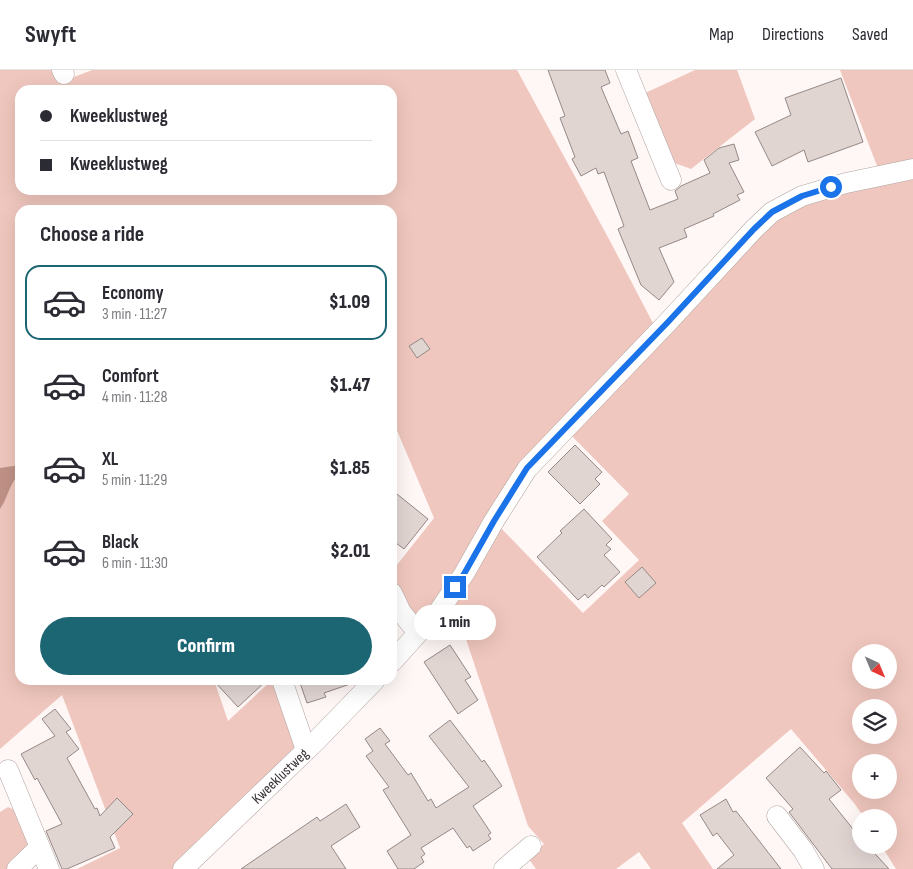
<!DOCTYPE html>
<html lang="en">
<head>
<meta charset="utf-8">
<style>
	:root { --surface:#fff; --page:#f7f7f7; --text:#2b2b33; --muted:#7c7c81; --line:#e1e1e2; --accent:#1c6572 }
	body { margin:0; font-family:"Sofia Sans Condensed",sans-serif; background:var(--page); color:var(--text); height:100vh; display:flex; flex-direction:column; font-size:19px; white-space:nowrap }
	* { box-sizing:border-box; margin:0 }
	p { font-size:16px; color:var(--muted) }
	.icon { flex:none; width:28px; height:28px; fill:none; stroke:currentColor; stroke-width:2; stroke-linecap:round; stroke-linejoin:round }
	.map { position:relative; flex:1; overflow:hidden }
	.drawer { position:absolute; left:15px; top:135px; width:382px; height:480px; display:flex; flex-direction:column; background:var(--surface); border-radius:15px; box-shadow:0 5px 20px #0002 }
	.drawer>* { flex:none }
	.hud { position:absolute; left:15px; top:15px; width:382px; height:110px; border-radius:15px; box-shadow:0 5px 20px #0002; display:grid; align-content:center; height:110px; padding:0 25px; background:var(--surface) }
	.needle { width:32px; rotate:136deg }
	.controls { position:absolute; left:852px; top:574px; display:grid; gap:10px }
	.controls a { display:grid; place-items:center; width:45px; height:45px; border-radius:50%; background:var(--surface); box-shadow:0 5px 20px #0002; font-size:25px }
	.end { position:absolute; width:22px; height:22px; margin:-11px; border:6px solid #1a73e8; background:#fff; box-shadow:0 0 0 2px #fff }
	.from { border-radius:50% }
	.bubble { position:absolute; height:35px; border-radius:18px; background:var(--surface); box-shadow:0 5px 20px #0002; font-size:16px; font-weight:800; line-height:35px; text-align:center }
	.hud b { display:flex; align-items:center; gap:18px; height:48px; font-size:19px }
	.hud b+b { border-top:1px solid var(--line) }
	.hud i { width:12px; height:12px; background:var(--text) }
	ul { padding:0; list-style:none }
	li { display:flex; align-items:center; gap:15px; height:75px; margin:0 10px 8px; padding:0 15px; border:2px solid transparent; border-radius:15px }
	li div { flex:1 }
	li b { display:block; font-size:19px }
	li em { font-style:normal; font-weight:800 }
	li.active { border-color:var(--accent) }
	li>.icon { width:45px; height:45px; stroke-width:1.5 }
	h2 { padding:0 25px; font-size:22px; line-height:60px }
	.primary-button { display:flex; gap:10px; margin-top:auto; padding:10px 25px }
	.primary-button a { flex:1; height:58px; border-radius:30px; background:var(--accent); color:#fff; font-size:20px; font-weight:800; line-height:58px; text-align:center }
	header { display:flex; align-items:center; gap:30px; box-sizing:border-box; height:70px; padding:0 25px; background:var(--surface); border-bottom:1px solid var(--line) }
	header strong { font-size:24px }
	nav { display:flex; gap:28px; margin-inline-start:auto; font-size:18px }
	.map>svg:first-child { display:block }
	.green { fill:#f0c7be; fill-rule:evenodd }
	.water { fill:#c09287 }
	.building { fill:#e1d5d2; stroke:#948986 }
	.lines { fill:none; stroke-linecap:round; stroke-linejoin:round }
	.minor-casing { stroke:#b1a5a2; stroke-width:21 }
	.minor { stroke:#fff; stroke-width:20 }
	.route { stroke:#1a73e8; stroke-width:6 }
	.labels { text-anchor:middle; stroke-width:4; stroke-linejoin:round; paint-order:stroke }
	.street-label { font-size:15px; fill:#393433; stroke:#fff }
</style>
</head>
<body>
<header>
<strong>Swyft</strong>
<nav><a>Map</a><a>Directions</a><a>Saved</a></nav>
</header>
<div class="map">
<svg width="913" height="799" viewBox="0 0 913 799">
	<rect width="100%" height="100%" fill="#fff7f5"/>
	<g class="green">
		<path d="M0 0H54L59 13 92 0H517L610 171 654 255 460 499 416 557 393 526V500L434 448 393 351 392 140H20V610H214L228 651 272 610 299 681 174 799H77L120 778 62 625 0 679ZM20 20H392V120H20Z"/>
		<path d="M695 0H737L755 49 691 99 669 91 643 24Z"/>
		<path d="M840 0H913V94L879 101Z"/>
		<path d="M913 106V799H896L881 775H889V748L864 747 854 733 791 659 682 753 713 799H651L639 782 616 799H536L529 789 544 774 528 756 459 548 451 532 498 455 583 543 639 490 602 451 629 424 568 362 771 151 804 134ZM861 582H889V610H861ZM861 638H889V665H861ZM861 692H889V720H861Z"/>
		<path d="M8 737 20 742 33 776 11 799H0V742Z"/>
	</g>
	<path class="water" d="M20 395V404C9 413 8 428 0 439V398Z"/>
	<g class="building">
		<path d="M548 0H605L610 13 601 17 621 64 628 61 638 88 631 91 650 140 678 129 675 121 681 116 710 103 704 90 719 78 734 74 739 90 729 93 744 122 737 125 740 130 713 144 714 146 684 159 687 167 659 178 674 212 659 230 641 215 618 159 624 156 604 102 598 104 596 98 581 106 572 89 575 87 560 48 565 46Z"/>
		<path d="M841 8 863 72 808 92 804 80 772 96 755 62 791 45 785 28Z"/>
		<path d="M422 268 430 279 417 288 409 276Z"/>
		<path d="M575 375 602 402 595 409 600 414 580 434 548 402Z"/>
		<path d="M392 420 428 449 404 479 392 470Z"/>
		<path d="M584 439 612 469 606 475 611 479 604 485 620 502 604 517 602 515 588 528 585 524 578 530 537 487 562 463 560 461Z"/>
		<path d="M642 497 656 513 639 528 625 512Z"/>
		<path d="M450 575 471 607 465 610 478 630 458 644 424 592Z"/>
		<path d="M213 610H267L238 637Z"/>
		<path d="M299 610H356V612L324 623 326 627 307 633Z"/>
		<path d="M55 639 71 659 66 662 79 679 67 688 95 739 97 738 100 746 117 728 133 744 110 767 115 778 67 799H62L46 761 62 754 37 708 35 710 21 684 55 666 42 649Z"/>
		<path d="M450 650 482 692 484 690 502 716 473 736 491 763 488 765 491 769 473 781 470 776 467 778 453 758 421 778 425 784 421 787 424 792 414 799H398L387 781 411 765 383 720 389 717 366 686 373 681 365 669 380 658 390 671 385 674 408 705 411 703 428 731 431 729 436 738 469 717 429 666Z"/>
		<path d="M800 677 824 703 826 701 841 720 829 729 853 759 854 757 861 767V775H867L889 799H832L789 742 793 739 766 708Z"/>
		<path d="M726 729 733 742 736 741 781 799H717L734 785 717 763 713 766 700 745Z"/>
		<path d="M346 734 360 757 331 776 346 799H241L317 747 320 751Z"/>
	</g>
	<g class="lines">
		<defs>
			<g id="minor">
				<path d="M62 0 64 4"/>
				<path d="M626 0 671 110"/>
				<path d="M392 523 401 542 418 563"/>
				<path d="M392 592 418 563 437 544 464 504 494 451 527 399 668 252 754 159 772 142 802 126 846 113 913 99"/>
				<path d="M282 610 306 680"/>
				<path d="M8 700 49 799"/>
				<path d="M777 746 803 780 814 799"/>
				<path d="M17 799 40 777"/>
				<path d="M183 799 316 671 375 610"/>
				<path d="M504 799 531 776"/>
			</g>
		</defs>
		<use href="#minor" class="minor-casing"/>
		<use href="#minor" class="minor"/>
	</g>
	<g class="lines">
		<path class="route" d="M455 517 464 504 494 451 527 398 668 252 754 159 772 142 802 126 831 117"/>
	</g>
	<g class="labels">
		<g class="street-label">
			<text transform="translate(280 706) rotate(-44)" y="5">Kweeklustweg</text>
		</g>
	</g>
</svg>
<div class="controls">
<a><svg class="needle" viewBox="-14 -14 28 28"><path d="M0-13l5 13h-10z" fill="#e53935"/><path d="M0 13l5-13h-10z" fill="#7c7c81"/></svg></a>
<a><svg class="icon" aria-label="layers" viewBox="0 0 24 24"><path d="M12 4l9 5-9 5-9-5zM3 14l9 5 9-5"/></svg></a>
<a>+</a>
<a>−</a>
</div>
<i class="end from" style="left:831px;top:117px"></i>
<i class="end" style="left:455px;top:517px"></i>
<div class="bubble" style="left:414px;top:535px;width:82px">1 min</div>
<div class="hud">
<b><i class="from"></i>Kweeklustweg</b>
<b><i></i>Kweeklustweg</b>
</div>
<section class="drawer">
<h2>Choose a ride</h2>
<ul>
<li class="active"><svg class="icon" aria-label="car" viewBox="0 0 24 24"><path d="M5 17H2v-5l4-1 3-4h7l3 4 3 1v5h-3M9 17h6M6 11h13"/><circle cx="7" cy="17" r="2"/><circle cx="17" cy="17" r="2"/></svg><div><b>Economy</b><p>3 min · 11:27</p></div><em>$1.09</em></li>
<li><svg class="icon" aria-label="car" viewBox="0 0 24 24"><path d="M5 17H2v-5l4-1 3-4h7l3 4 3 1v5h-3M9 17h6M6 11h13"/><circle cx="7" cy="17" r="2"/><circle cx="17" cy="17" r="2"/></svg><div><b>Comfort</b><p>4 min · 11:28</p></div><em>$1.47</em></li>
<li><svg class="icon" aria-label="car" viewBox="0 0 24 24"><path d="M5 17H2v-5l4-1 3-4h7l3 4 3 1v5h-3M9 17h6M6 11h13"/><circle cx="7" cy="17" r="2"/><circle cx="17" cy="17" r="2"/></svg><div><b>XL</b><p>5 min · 11:29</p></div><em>$1.85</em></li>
<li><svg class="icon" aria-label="car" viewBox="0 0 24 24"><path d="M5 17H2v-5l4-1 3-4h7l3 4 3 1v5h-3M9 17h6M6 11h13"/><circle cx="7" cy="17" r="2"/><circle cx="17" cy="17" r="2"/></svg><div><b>Black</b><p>6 min · 11:30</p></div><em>$2.01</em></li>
</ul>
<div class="primary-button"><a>Confirm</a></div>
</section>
</div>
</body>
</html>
